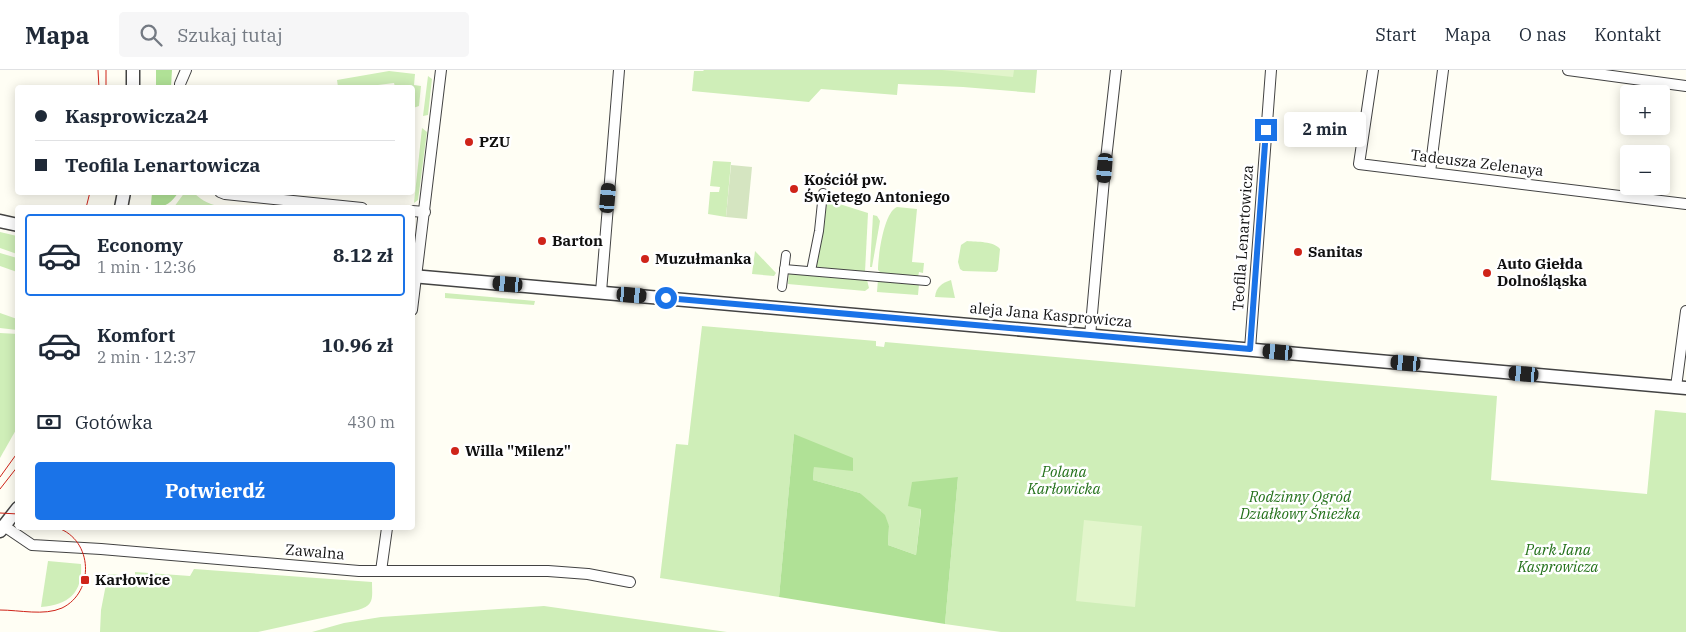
<!DOCTYPE html>
<html lang="pl">
<head>
<meta charset="utf-8">
<style>
	:root { --surface:#fff; --page:#f6f6f7; --text:#1f2937; --muted:#747a83; --line:#e0e1e3; --accent:#1a73e8 }
	body { margin:0; font-family:"IBM Plex Serif",serif; background:var(--page); color:var(--text); height:100vh; display:flex; flex-direction:column; font-size:19px; white-space:nowrap }
	* { box-sizing:border-box; margin:0 }
	p { font-size:16px; color:var(--muted) }
	.icon { flex:none; width:28px; height:28px; fill:none; stroke:currentColor; stroke-width:2; stroke-linecap:round; stroke-linejoin:round }
	.map { position:relative; flex:1; overflow:hidden }
	.side { position:absolute; left:15px; top:135px; width:400px; height:325px; display:flex; flex-direction:column; background:var(--surface); border-radius:5px; box-shadow:0 2px 12px #0003 }
	.side>* { flex:none }
	.guide { position:absolute; left:15px; top:15px; width:400px; height:110px; border-radius:5px; box-shadow:0 2px 12px #0003; display:grid; align-content:center; height:110px; padding:0 20px; background:var(--surface) }
	.buttons { position:absolute; left:1620px; top:15px; display:grid; gap:10px }
	.buttons a { display:grid; place-items:center; width:50px; height:50px; border-radius:5px; background:var(--surface); box-shadow:0 2px 12px #0003; font-size:25px }
	.end { position:absolute; width:22px; height:22px; margin:-11px; border:6px solid #1a73e8; background:#fff; box-shadow:0 0 0 2px #fff }
	.from { border-radius:50% }
	.bubble { position:absolute; height:35px; border-radius:5px; background:var(--surface); box-shadow:0 2px 12px #0003; font-size:16px; font-weight:700; line-height:35px; text-align:center }
	.car { position:absolute; width:15px; height:30px; margin:-15px -8px; border-radius:6px; box-shadow:0 0 4px 1px #0007; background:linear-gradient(#222 24%,#8ab4d8 0 40%,#222 0 76%,#8ab4d8 0 86%,#222 0) }
	.guide b { display:flex; align-items:center; gap:18px; height:48px; font-size:19px }
	.guide b+b { border-top:1px solid var(--line) }
	.guide i { width:12px; height:12px; background:var(--text) }
	ul { padding:9px 0 0; list-style:none }
	li { display:flex; align-items:center; gap:15px; height:82px; margin:0 10px 8px; padding:0 10px; border:2px solid transparent; border-radius:5px }
	li div { flex:1 }
	li b { display:block; font-size:19px }
	li em { font-style:normal; font-weight:700 }
	li.on { border-color:var(--accent) }
	li>.icon { width:45px; height:45px; stroke-width:1.5 }
	.pay { display:flex; align-items:center; gap:12px; height:55px; padding:0 20px; font-size:19px }
	.pay p { margin-inline-start:auto }
	.action { display:flex; gap:10px; margin-top:auto; padding:10px 20px }
	.action a { flex:1; height:58px; border-radius:5px; background:var(--accent); color:#fff; font-size:20px; font-weight:700; line-height:58px; text-align:center }
	header { display:flex; align-items:center; gap:30px; box-sizing:border-box; height:70px; padding:0 25px; background:var(--surface); border-bottom:1px solid var(--line) }
	header strong { font-size:24px }
	nav { display:flex; gap:28px; margin-inline-start:auto; font-size:18px }
	.search { width:350px; height:45px; background:var(--page); display:flex; align-items:center; gap:12px; box-sizing:border-box; padding:0 18px; border-radius:5px; color:var(--muted); font-size:19px }
	.map>svg:first-child { display:block }
	.green { fill:#cfeeb8 }
	.forest { fill:#b0e196 }
	.cemetery { fill:#d5e5c1 }
	.pitch { fill:#e2f5cb }
	.lines { fill:none; stroke-linecap:round; stroke-linejoin:round }
	.pedestrian-casing { stroke:#434343; stroke-width:10 }
	.minor-casing { stroke:#434343; stroke-width:12 }
	.tertiary-casing { stroke:#434343; stroke-width:15 }
	.pedestrian { stroke:#fff; stroke-width:8 }
	.minor { stroke:#fff; stroke-width:10 }
	.tertiary { stroke:#fff; stroke-width:12 }
	.tram { stroke:#cf2419; stroke-width:1 }
	.route { stroke:#1a73e8; stroke-width:6 }
	.poi-dot { fill:#cf2419; stroke:#fff; stroke-width:2 }
	.labels { text-anchor:middle; stroke-width:5; stroke-linejoin:round; paint-order:stroke }
	.poi-label { font-size:15px; font-weight:bold; fill:#101010; stroke:#fff; text-anchor:start }
	.street-label { font-size:15px; fill:#101010; stroke:#fff }
	.park-label { font-size:15px; font-style:italic; fill:#227019; stroke:#fff }
</style>
</head>
<body>
<header>
<strong>Mapa</strong>
<div class="search"><svg class="icon" aria-label="search" viewBox="0 0 24 24"><circle cx="10" cy="10" r="6"/><path d="M15 15l6 6"/></svg>Szukaj tutaj</div>
<nav><a>Start</a><a>Mapa</a><a>O nas</a><a>Kontakt</a></nav>
</header>
<div class="map">
<svg width="1686" height="562" viewBox="0 0 1686 562">
	<rect width="100%" height="100%" fill="#fffef4"/>
	<g class="green">
		<path d="M704 0H1037L1035 23 963 17 898 14 897 25 821 19 809 32 692 21 694 1H703Z"/>
		<path d="M389 1 415 4 414 15 421 16 419 36 413 38 412 18 395 17 394 13 370 16V17H361L360 15 338 17 337 10Z"/>
		<path d="M428 6 432 9 428 45 423 46Z"/>
		<path d="M422 58 427 62 418 130 414 133Z"/>
		<path d="M713 91 731 92 726 147 708 144 710 122H719L720 117 710 116Z"/>
		<path d="M185 122 194 123C202 131 211 135 222 137H174Z"/>
		<path d="M830 131 868 143 865 202 816 197 827 134Z"/>
		<path d="M897 137 917 139 912 192 924 193 923 203 919 202 918 207 882 204 878 200C878 186 884 142 897 137Z"/>
		<path d="M873 145 877 146 880 151 872 197H870Z"/>
		<path d="M0 162 17 166V184L0 178Z"/>
		<path d="M967 171C977 172 994 171 1000 179L998 200 996 202 963 201 960 199 958 192 961 175Z"/>
		<path d="M755 181 776 203 774 206 752 204Z"/>
		<path d="M0 183 17 188V202L0 196Z"/>
		<path d="M789 203 867 210 869 218 865 221 788 214Z"/>
		<path d="M878 209 919 214 918 225 877 222Z"/>
		<path d="M951 210 955 228 935 227C936 217 942 213 951 210Z"/>
		<path d="M445 223 535 231 534 235 445 228Z"/>
		<path d="M0 243 17 249V260L0 258Z"/>
		<path d="M702 256 876 271V276L884 277 885 272 1497 326 1491 410 1647 424 1655 340 1686 343V562H1001L945 554 958 407 921 439 916 485 888 475 889 456 860 423 813 410 814 397 794 364 779 527 660 508 676 374 688 375Z"/>
		<path d="M0 263 18 264 17 358 0 388Z"/>
		<path d="M48 491 81 494C83 523 68 535 41 537Z"/>
		<path d="M194 499 372 512C372 528 375 535 358 540L258 562H100L101 540 108 504 135 506V502L190 506Z"/>
		<path d="M544 536 727 562H312L344 553 381 547Z"/>
	</g>
	<g class="forest">
		<path d="M156 0H172L171 17H156Z"/>
		<path d="M152 123V122L178 123C171 133 165 138 152 137L151 134Z"/>
		<path d="M794 364 853 388V401L814 397 813 410 860 423 885 445 889 456 888 475 916 485 921 441V439L908 436 912 412 958 407 945 554 779 527Z"/>
	</g>
	<path class="cemetery" d="M731 95 752 97 747 149 726 147Z"/>
	<g class="pitch">
		<path d="M942 0H1014L1013 7Z"/>
		<path d="M1084 450 1142 456 1135 537 1076 531Z"/>
	</g>
	<g class="lines">
		<defs>
			<g id="pedestrian">
				<path d="M784 199 926 211"/>
				<path d="M811 201 819 161 823 123"/>
				<path d="M782 217 786 185"/>
			</g>
			<g id="minor">
				<path d="M1373 0 1359 94 1686 134"/>
				<path d="M1568 0 1686 16"/>
				<path d="M180 18V14L186 0"/>
				<path d="M1430 102 1443 0"/>
				<path d="M220 122 225 124 362 138"/>
				<path d="M412 141 425 142"/>
				<path d="M601 222 619 0"/>
				<path d="M412 240 441 0"/>
				<path d="M1090 266 1105 98 1116 0"/>
				<path d="M1250 279 1271 0"/>
				<path d="M1676 317 1686 241"/>
				<path d="M4 456 32 475 101 479 359 501H548L588 504 630 512"/>
				<path d="M381 501 387 458"/>
			</g>
			<g id="tertiary">
				<path d="M133 18V0"/>
				<path d="M121 138 124 122"/>
				<path d="M0 151 18 155"/>
				<path d="M412 206 1686 318"/>
				<path d="M0 461 18 438"/>
			</g>
		</defs>
		<use href="#pedestrian" class="pedestrian-casing"/>
		<use href="#minor" class="minor-casing"/>
		<use href="#tertiary" class="tertiary-casing"/>
		<use href="#pedestrian" class="pedestrian"/>
		<use href="#minor" class="minor"/>
		<use href="#tertiary" class="tertiary"/>
		<g class="tram">
			<path d="M98 0 99 18"/>
			<path d="M106 0V18"/>
			<path d="M86 138 90 122"/>
			<path d="M0 407 18 382"/>
			<path d="M0 419 18 396"/>
			<path d="M0 443 18 444"/>
			<path d="M0 540C20 540 44 546 62 538 95 522 93 470 58 458"/>
		</g>
	</g>
	<g class="lines">
		<path class="route" d="M666 228 1250 279 1266 60"/>
	</g>
	<g class="poi-dot">
		<circle cx="469" cy="72" r="5"/>
		<circle cx="794" cy="119" r="5"/>
		<circle cx="542" cy="171" r="5"/>
		<circle cx="1298" cy="182" r="5"/>
		<circle cx="645" cy="189" r="5"/>
		<circle cx="1487" cy="203" r="5"/>
		<circle cx="455" cy="381" r="5"/>
		<rect x="80" y="505" width="10" height="10" rx="2.5"/>
	</g>
	<g class="labels">
		<g class="poi-label">
			<text x="479" y="77">PZU</text>
			<text x="804" y="115">Kościół pw.<tspan x="804" dy="17">Świętego Antoniego</tspan></text>
			<text x="552" y="176">Barton</text>
			<text x="1308" y="187">Sanitas</text>
			<text x="655" y="194">Muzułmanka</text>
			<text x="1497" y="199">Auto Giełda<tspan x="1497" dy="17">Dolnośląska</tspan></text>
			<text x="465" y="386">Willa "Milenz"</text>
			<text x="95" y="515">Karłowice</text>
		</g>
		<g class="street-label">
			<text transform="translate(1477 93) rotate(7)" y="5">Tadeusza Zelenaya</text>
			<text transform="translate(1243 168) rotate(-86)" y="5">Teofila Lenartowicza</text>
			<text transform="translate(1051 245) rotate(5)" y="5">aleja Jana Kasprowicza</text>
			<text transform="translate(315 482) rotate(5)" y="5">Zawalna</text>
		</g>
		<g class="park-label">
			<text x="1064" y="407">Polana<tspan x="1064" dy="17">Karłowicka</tspan></text>
			<text x="1300" y="432">Rodzinny Ogród<tspan x="1300" dy="17">Działkowy Śnieżka</tspan></text>
			<text x="1558" y="485">Park Jana<tspan x="1558" dy="17">Kasprowicza</tspan></text>
		</g>
	</g>
</svg>
<div class="buttons">
<a>+</a>
<a>−</a>
</div>
<i class="end from" style="left:666px;top:228px"></i>
<i class="end" style="left:1266px;top:60px"></i>
<div class="bubble" style="left:1284px;top:42px;width:82px">2 min</div>
<i class="car" style="left:1105px;top:98px;rotate:185deg"></i>
<i class="car" style="left:608px;top:128px;rotate:5deg"></i>
<i class="car" style="left:508px;top:214px;rotate:275deg"></i>
<i class="car" style="left:632px;top:225px;rotate:95deg"></i>
<i class="car" style="left:1278px;top:282px;rotate:275deg"></i>
<i class="car" style="left:1406px;top:293px;rotate:275deg"></i>
<i class="car" style="left:1524px;top:304px;rotate:275deg"></i>
<div class="guide">
<b><i class="from"></i>Kasprowicza24</b>
<b><i></i>Teofila Lenartowicza</b>
</div>
<section class="side">
<ul>
<li class="on"><svg class="icon" aria-label="car" viewBox="0 0 24 24"><path d="M5 17H2v-5l4-1 3-4h7l3 4 3 1v5h-3M9 17h6M6 11h13"/><circle cx="7" cy="17" r="2"/><circle cx="17" cy="17" r="2"/></svg><div><b>Economy</b><p>1 min · 12:36</p></div><em>8.12 zł</em></li>
<li><svg class="icon" aria-label="car" viewBox="0 0 24 24"><path d="M5 17H2v-5l4-1 3-4h7l3 4 3 1v5h-3M9 17h6M6 11h13"/><circle cx="7" cy="17" r="2"/><circle cx="17" cy="17" r="2"/></svg><div><b>Komfort</b><p>2 min · 12:37</p></div><em>10.96 zł</em></li>
</ul>
<div class="pay"><svg class="icon" aria-label="cash" viewBox="0 0 24 24"><path d="M3 7h18v10H3z"/><circle cx="12" cy="12" r="2"/></svg>Gotówka<p>430 m</p></div>
<div class="action"><a>Potwierdź</a></div>
</section>
</div>
</body>
</html>
